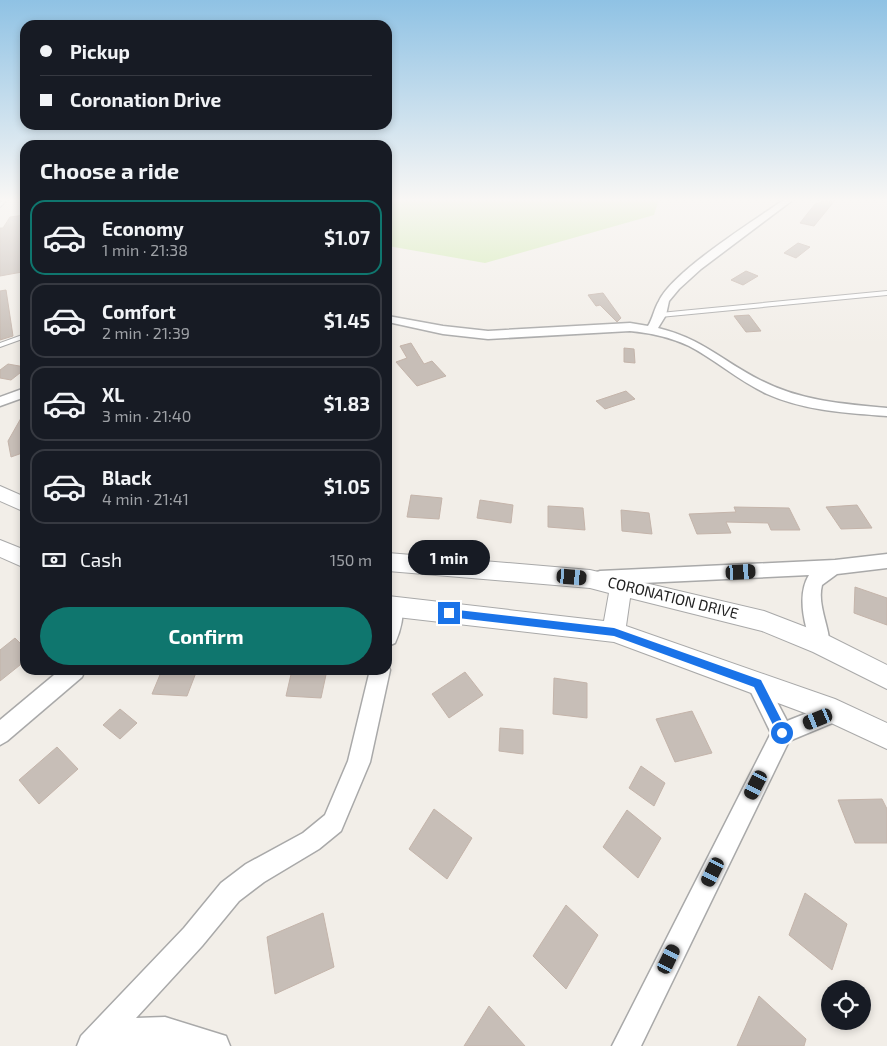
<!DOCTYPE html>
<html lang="en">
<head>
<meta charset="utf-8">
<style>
	:root { --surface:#171b24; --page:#20242c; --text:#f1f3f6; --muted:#9ea1a6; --line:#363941; --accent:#0f766e }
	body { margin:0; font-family:"Exo 2",sans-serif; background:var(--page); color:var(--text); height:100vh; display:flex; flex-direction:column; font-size:19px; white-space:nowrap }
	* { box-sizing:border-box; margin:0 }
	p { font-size:16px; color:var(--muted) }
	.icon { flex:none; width:28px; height:28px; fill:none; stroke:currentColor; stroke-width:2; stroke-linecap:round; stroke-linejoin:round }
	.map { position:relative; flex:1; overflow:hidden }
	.drawer { position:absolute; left:20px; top:140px; width:372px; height:535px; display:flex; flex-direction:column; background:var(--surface); border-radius:15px; box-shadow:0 2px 8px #0003 }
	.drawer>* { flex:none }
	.top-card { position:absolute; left:20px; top:20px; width:372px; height:110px; border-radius:15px; box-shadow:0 2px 8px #0003; display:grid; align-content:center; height:110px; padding:0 20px; background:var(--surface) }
	.controls { position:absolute; left:821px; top:980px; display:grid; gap:10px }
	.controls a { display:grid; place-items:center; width:50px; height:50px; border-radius:50%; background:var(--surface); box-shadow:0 2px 8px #0003; font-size:25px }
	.end { position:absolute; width:22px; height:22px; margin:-11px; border:6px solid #1a73e8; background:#fff; box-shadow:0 0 0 2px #fff }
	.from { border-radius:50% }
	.bubble { position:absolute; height:35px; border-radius:18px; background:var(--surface); box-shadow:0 2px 8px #0003; font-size:16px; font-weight:700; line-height:35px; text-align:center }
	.car { position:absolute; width:15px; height:30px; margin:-15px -8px; border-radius:6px; box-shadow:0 0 4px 1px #0007; background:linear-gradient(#222 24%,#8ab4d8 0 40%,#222 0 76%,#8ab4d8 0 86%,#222 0) }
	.top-card b { display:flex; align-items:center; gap:18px; height:48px; font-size:19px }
	.top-card b+b { border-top:1px solid var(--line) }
	.top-card i { width:12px; height:12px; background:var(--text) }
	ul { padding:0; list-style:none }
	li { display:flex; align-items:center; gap:15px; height:75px; margin:0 10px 8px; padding:0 10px; border:2px solid var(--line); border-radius:15px }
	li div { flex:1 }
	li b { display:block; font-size:19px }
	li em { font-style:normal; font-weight:700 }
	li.selected { border-color:var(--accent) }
	li>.icon { width:45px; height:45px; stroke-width:1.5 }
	h2 { padding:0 20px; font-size:22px; line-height:60px }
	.pay { display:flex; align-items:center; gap:12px; height:55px; padding:0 20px; font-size:19px }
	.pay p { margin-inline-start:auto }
	.button { display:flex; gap:10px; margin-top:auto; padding:10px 20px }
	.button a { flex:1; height:58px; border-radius:30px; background:var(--accent); color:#fff; font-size:20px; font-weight:700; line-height:58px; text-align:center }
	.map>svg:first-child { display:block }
	.grass { fill:#d0ebaf }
	.building { fill:#c7beb7; stroke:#c4b4aa }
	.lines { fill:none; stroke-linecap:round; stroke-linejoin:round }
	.service-casing { stroke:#a9a9a9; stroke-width:2 }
	.minor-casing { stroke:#a9a9a9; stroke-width:3 }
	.tertiary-casing { stroke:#a9a9a9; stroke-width:2 }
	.service { fill:#fff; fill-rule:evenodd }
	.minor { fill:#fff; fill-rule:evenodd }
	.tertiary { fill:#fff; fill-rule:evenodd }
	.route { fill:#1a73e8 }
	.labels { text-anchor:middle; stroke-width:4; stroke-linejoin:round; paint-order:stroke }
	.street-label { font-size:15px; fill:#222; stroke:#fff }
</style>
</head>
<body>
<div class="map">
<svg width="887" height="1046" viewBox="0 0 887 1046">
	<rect width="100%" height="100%" fill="#f2eee8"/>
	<path class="grass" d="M388 199H659L654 215 485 263 388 246Z"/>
	<g class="building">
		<path d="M829 199H836L814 226 800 223 815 204Z"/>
		<path d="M25 215V252H23L22 272 0 276V228H3L10 217Z"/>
		<path d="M798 243 810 247 796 258 784 253Z"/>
		<path d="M746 271 758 276 743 285 731 280Z"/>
		<path d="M6 290 13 336 0 340V291Z"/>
		<path d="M603 293 621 318 617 322 600 305 596 306 588 295Z"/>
		<path d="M749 315 761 331 746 332 734 316Z"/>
		<path d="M411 343 424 364 432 361 446 376 417 386 396 362 407 358 400 346Z"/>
		<path d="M624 348 634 349 635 363 624 362Z"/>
		<path d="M8 364 25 367V369L11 380 0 378V370Z"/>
		<path d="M626 391 635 399 605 409 596 401Z"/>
		<path d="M25 411V452L11 457 8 441Z"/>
		<path d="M411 495 442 498 439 519 407 517Z"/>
		<path d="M480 500 513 505 511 523 477 518Z"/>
		<path d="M857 505 872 528 841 529 826 507Z"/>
		<path d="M548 506 583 508 585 530 548 527Z"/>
		<path d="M734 507 789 508 800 530H771L768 523 726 522 731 533 697 534 689 514 736 512Z"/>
		<path d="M621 510 649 513 652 534 622 531Z"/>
		<path d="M855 587 887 598V625L854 613Z"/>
		<path d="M15 638 25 648V661L0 681V650Z"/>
		<path d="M162 670H197L187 696 152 694Z"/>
		<path d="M292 670H327L321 698 286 696Z"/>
		<path d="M465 672 483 695 449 718 432 694Z"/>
		<path d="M554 678 587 683V718L553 714Z"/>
		<path d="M120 709 137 723 120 739 103 725Z"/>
		<path d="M692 711 712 753 675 762 656 719Z"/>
		<path d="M500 728 523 730V754L499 751Z"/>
		<path d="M57 747 78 769 39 804 19 780Z"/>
		<path d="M641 766 665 783 654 806 629 788Z"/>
		<path d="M882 799 887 809V843H855L838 800Z"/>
		<path d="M434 809 472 838 447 879 409 849Z"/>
		<path d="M627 810 661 838 638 878 603 847Z"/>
		<path d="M805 893 847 924 832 970 789 935Z"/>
		<path d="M566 905 598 935 566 989 533 956Z"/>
		<path d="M323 913 334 967 275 994 267 937Z"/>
		<path d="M759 996 806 1039 804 1046H737Z"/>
		<path d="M489 1006 525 1046H464Z"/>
	</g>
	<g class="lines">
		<defs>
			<g id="service">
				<path d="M4 199H8L0 207V203Z"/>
				<path d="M887 291V295L660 317 657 315 660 313Z"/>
				<path d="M25 334V338L0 347V343Z"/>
			</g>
			<g id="minor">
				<path d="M785 199H794L701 269 679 289 669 301 666 315 658 328C703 339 722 361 760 380 800 401 843 404 887 408V416C847 413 805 411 767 394 739 381 716 360 689 346 670 337 651 333 630 331L488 339 443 334 388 322V316L443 326 488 331 630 323 648 326C653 318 654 309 659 301 673 271 755 220 785 199Z"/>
				<path d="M25 388V397L0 406V397Z"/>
				<path d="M887 554V568L837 574 822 585C816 607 834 635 828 650L821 653 814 650C805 629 796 596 809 575L600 585 594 583 591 578 594 573 600 571 835 560Z"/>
				<path d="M394 599 400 601C406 612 400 632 395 643L388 646V602Z"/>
				<path d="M388 665 390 670 370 762 341 831 319 849 264 882 239 901 202 946 136 1018 165 1017 226 1036 230 1046H77L81 1036 184 928 221 883 246 864 303 833 325 815 348 761 370 670H388Z"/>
				<path d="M60 670H85L82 677 7 741 0 745V720Z"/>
				<path d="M757 674 764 677 787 721 835 702 842 705 845 712 842 719 789 741 641 1046H612L771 733 747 684 750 677Z"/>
			</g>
			<g id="tertiary">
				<path d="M0 486 25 497V512L0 501Z"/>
				<path d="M0 540 25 550V568L0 557Z"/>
				<path d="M388 553 590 570 764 611 829 636 887 665V689L813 652 762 631 630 598 626 626 835 699 887 723V749L829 722 614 642 388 616V596L604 621 609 593 590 588 388 571Z"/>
			</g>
		</defs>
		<use href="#service" class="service-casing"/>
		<use href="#minor" class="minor-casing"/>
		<use href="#tertiary" class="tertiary-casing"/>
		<use href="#service" class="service"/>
		<use href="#minor" class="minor"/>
		<use href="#tertiary" class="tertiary"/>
	</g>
	<linearGradient id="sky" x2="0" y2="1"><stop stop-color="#8fc2e4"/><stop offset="0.58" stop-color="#f9f7f5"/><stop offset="1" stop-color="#f9f7f5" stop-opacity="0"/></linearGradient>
	<rect width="887" height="345" fill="url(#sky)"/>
	<path class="route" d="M449 609 614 628 758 679 761 680 788 733 786 737 782 738 779 737 754 687 614 636 449 617 445 613Z"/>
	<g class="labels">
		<g class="street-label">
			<text transform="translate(673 598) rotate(14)" y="5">CORONATION DRIVE</text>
		</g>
	</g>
</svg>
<div class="controls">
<a><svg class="icon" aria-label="locate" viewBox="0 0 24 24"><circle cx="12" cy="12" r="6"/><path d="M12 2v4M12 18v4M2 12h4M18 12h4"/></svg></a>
</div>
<i class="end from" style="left:782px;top:733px"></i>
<i class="end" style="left:449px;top:613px"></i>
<div class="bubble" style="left:408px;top:540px;width:82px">1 min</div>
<i class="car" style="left:741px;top:572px;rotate:87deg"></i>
<i class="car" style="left:572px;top:577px;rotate:95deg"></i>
<i class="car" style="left:818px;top:719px;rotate:248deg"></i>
<i class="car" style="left:756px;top:785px;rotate:207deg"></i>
<i class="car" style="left:713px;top:872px;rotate:207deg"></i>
<i class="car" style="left:669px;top:959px;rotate:26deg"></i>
<div class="top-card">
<b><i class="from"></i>Pickup</b>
<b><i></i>Coronation Drive</b>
</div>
<section class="drawer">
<h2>Choose a ride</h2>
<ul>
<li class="selected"><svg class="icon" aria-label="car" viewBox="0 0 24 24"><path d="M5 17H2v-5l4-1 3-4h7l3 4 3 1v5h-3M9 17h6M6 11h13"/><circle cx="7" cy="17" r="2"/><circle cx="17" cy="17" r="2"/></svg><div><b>Economy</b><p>1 min · 21:38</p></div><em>$1.07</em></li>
<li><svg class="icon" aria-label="car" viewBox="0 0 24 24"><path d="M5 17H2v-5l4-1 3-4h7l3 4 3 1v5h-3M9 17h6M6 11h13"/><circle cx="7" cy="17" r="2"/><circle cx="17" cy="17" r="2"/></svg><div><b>Comfort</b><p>2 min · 21:39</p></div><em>$1.45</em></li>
<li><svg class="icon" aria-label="car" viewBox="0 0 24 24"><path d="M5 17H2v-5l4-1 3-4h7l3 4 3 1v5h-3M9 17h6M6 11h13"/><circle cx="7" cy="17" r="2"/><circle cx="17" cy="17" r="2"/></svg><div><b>XL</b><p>3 min · 21:40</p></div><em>$1.83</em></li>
<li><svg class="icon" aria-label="car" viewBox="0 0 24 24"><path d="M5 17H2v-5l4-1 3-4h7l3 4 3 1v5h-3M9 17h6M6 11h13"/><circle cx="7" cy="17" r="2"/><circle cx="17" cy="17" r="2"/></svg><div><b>Black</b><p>4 min · 21:41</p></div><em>$1.05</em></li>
</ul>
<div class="pay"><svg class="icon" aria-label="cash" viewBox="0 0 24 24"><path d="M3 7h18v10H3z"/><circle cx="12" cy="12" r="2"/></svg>Cash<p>150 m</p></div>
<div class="button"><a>Confirm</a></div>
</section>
</div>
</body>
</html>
